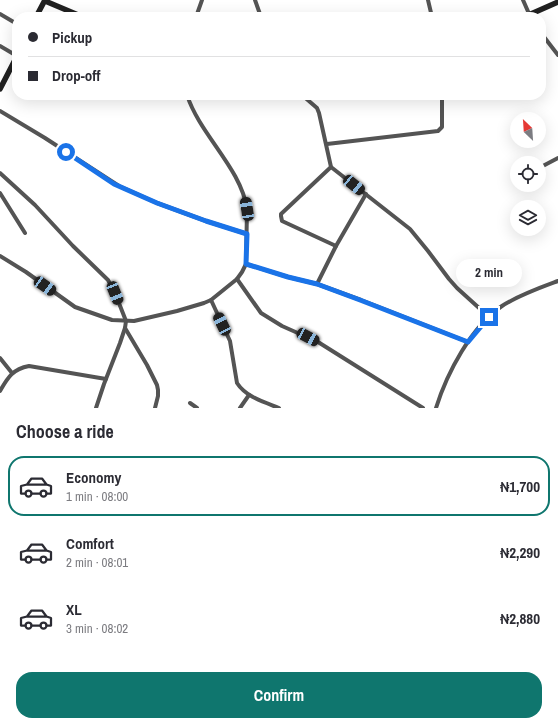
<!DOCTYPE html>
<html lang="en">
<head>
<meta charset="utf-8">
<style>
	:root { --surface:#fff; --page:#f2f2f3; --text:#2b2b33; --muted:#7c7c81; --line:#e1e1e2; --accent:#0f766e }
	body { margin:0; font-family:"Archivo Narrow",sans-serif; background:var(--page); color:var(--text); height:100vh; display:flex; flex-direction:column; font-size:15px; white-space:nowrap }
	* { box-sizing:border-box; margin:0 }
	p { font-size:13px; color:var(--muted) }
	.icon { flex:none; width:22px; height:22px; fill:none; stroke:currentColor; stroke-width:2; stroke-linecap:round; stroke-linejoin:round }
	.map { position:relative; height:408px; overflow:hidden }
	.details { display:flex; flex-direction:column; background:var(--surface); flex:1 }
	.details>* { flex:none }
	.top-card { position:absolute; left:12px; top:12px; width:534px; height:88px; border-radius:16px; box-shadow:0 4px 16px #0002; display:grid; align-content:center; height:88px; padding:0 16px; background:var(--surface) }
	.needle { width:26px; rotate:335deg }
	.controls { position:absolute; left:510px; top:112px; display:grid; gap:8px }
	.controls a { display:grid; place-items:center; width:36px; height:36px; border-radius:50%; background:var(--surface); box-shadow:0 4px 16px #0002; font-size:20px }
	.end { position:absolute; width:18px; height:18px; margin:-9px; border:5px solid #1a73e8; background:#fff; box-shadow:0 0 0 2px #fff }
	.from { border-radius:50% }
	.bubble { position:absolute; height:28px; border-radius:14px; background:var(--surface); box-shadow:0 4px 16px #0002; font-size:13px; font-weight:700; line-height:28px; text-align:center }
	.car { position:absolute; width:12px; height:24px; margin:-12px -6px; border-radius:5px; box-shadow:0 0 3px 1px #0007; background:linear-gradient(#222 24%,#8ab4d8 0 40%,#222 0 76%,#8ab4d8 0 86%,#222 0) }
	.top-card b { display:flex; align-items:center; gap:14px; height:38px; font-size:15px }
	.top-card b+b { border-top:1px solid var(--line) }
	.top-card i { width:10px; height:10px; background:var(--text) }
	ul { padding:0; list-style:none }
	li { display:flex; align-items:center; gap:12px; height:60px; margin:0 8px 6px; padding:0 8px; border:2px solid transparent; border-radius:16px }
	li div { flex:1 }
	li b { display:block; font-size:15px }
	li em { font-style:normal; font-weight:700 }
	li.on { border-color:var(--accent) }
	li>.icon { width:36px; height:36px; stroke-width:1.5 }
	h2 { padding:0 16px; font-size:18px; line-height:48px }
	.primary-button { display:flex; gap:8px; margin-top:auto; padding:8px 16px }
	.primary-button a { flex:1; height:46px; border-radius:16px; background:var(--accent); color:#fff; font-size:16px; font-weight:700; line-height:46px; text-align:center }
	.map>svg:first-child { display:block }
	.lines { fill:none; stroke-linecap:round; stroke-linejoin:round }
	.street { stroke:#545454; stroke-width:4 }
	.secondary { stroke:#212121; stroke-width:5.5 }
	.route { stroke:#1a73e8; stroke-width:5 }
</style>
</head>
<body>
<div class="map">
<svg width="558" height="408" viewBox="0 0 558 408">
	<rect width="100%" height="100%" fill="#fff"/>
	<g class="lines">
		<g class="street">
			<path d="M255 0 261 17"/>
			<path d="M428 0 432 17"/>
			<path d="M523 0 530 16"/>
			<path d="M0 14 17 24"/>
			<path d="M196 17 202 0"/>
			<path d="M541 33 558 55"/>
			<path d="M0 46 17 56"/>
			<path d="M177 95 187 96"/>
			<path d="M302 95 317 108 319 113 331 167 410 229 428 251 449 279 457 288 489 317"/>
			<path d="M0 111 45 138 119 186 157 203 206 221 247 234"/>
			<path d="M327 144 438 131 442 127V95"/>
			<path d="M331 167 281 214V216L282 221 336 246"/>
			<path d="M539 168 558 158"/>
			<path d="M0 173 35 205 73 246 108 280 115 293 126 321 125 328 120 343 104 384 96 408"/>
			<path d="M0 193 25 233"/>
			<path d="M0 256 26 272 75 307 112 320 134 321 177 311 204 303 211 300 237 279 242 272 246 264 247 209C241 168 200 135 187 95"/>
			<path d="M246 264 288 277 317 284 361 300 468 342"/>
			<path d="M237 279 261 313 282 326 318 342 423 408"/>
			<path d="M317 284 336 246 366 194"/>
			<path d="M211 300 230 341 237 383C246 397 264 402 279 408"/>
			<path d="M125 328 147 365 157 385 158 390V396L155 408"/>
			<path d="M0 358 12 373"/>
			<path d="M0 391C8 377 13 369 29 366L106 379"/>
			<path d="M190 403 197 408"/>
			<path d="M240 408 249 395"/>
			<path d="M436 408C447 373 471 327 502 306 519 295 539 288 558 281"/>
		</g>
		<g class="secondary">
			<path d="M45 1 83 17"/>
			<path d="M36 17 45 0"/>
			<path d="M524 17 558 2"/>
			<path d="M0 89 17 56"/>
		</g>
	</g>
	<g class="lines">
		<path class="route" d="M66 152 114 184 123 188 157 203 206 221 247 234 246 264 288 277 317 284 360 300 468 342 489 317"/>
	</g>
</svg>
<div class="controls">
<a><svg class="needle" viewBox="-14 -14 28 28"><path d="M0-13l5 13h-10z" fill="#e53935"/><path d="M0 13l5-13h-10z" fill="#7c7c81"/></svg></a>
<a><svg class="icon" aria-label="locate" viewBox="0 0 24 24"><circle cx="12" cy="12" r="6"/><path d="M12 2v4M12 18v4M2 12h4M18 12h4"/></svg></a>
<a><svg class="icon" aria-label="layers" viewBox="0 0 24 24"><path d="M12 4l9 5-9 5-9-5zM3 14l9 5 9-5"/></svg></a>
</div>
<i class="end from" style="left:66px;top:152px"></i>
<i class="end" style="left:489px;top:317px"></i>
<div class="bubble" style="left:456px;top:259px;width:66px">2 min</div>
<i class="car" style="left:354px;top:185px;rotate:129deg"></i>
<i class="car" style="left:247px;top:209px;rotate:351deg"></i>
<i class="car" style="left:45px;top:286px;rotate:125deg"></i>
<i class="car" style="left:115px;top:293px;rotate:158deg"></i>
<i class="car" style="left:222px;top:324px;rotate:334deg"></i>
<i class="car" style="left:308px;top:337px;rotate:118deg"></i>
<div class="top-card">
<b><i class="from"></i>Pickup</b>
<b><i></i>Drop-off</b>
</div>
</div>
<section class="details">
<h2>Choose a ride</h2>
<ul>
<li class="on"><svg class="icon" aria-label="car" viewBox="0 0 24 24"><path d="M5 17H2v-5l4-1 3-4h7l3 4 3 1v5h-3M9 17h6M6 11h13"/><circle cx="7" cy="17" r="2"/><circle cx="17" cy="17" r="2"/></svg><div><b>Economy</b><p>1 min · 08:00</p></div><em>₦1,700</em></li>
<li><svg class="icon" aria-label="car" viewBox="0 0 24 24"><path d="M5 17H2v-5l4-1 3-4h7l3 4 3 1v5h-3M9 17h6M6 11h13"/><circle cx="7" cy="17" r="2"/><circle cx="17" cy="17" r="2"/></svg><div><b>Comfort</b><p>2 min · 08:01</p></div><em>₦2,290</em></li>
<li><svg class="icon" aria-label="car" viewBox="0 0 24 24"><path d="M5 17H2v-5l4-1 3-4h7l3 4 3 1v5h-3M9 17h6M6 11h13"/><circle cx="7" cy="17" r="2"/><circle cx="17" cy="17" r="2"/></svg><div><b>XL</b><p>3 min · 08:02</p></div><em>₦2,880</em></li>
</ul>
<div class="primary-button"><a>Confirm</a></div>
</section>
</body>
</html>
